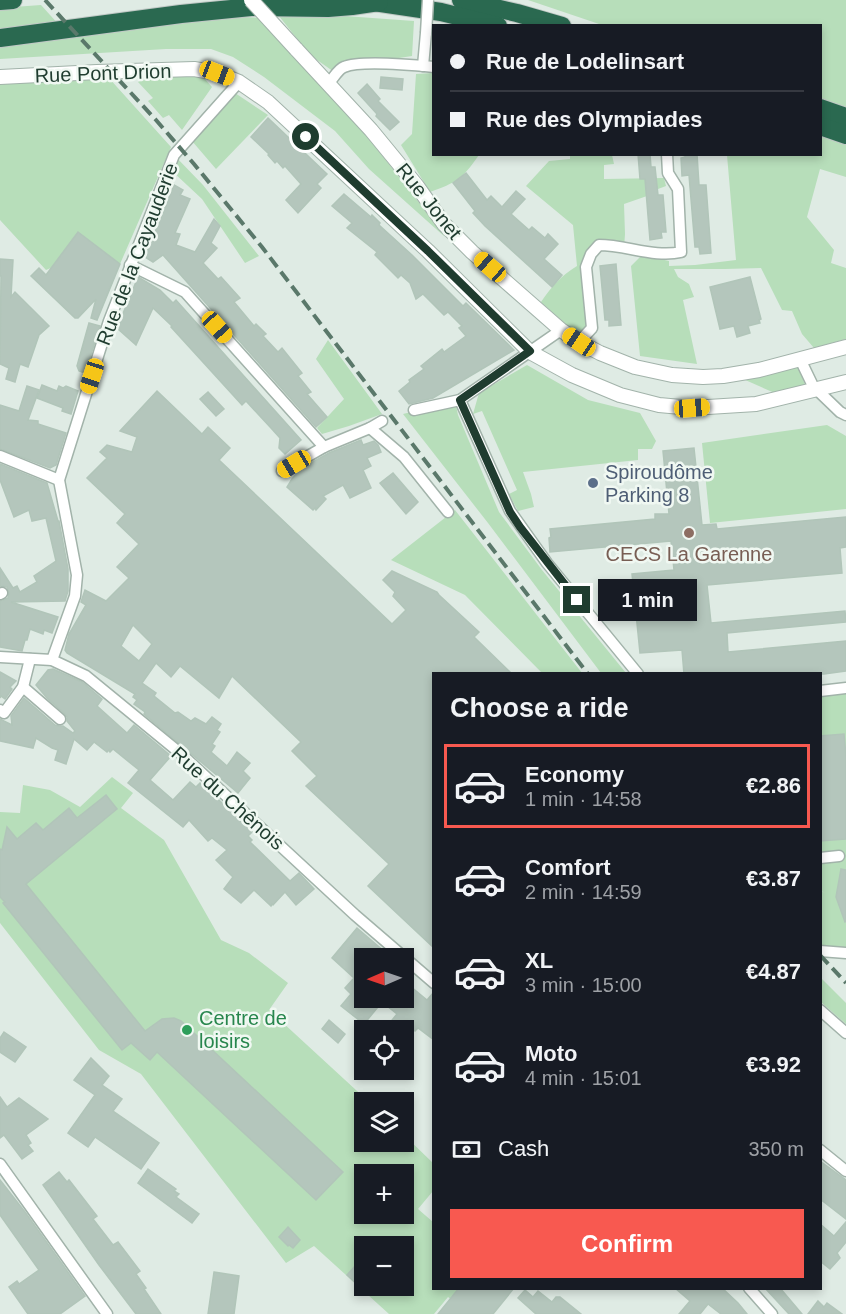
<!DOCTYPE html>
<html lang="en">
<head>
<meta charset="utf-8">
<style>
	:root { --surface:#171b24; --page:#242831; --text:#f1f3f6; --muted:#9ea1a6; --line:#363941; --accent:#f85950 }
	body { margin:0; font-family:Helvetica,sans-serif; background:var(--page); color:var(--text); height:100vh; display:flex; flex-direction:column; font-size:22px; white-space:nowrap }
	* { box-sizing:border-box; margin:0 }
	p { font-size:20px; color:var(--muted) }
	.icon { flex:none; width:33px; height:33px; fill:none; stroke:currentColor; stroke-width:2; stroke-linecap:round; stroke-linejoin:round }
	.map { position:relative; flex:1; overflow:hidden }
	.sheet { position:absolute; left:432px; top:672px; width:390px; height:618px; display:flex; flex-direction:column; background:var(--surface); border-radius:0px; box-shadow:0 3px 9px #0003 }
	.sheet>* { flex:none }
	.banner { position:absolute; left:432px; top:24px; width:390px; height:132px; border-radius:0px; box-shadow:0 3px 9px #0003; display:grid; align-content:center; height:132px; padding:0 18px; background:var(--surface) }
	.needle { width:39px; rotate:268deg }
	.buttons { position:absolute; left:354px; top:948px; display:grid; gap:12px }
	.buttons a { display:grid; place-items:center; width:60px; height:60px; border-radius:0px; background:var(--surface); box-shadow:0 3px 9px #0003; font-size:30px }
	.end { position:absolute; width:27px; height:27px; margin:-14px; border:8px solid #1f3c2f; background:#fff; box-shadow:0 0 0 3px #fff }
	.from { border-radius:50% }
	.bubble { position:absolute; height:42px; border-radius:0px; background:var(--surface); box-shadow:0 3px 9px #0003; font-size:20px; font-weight:600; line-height:42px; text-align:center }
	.car { position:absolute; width:18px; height:36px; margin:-18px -9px; border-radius:8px; box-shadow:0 0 4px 2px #0007; background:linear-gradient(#f5c518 24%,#345 0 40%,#f5c518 0 76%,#345 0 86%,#f5c518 0) }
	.banner b { display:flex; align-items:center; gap:21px; height:57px; font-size:22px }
	.banner b+b { border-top:2px solid var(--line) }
	.banner i { width:15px; height:15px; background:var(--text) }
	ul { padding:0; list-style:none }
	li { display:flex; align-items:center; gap:18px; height:84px; margin:0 12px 9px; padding:0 6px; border:3px solid transparent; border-radius:0px }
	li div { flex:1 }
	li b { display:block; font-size:22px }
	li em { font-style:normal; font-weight:600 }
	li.selected { border-color:var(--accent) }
	li>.icon { width:54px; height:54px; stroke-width:1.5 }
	h2 { padding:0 18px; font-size:27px; line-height:72px }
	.pay { display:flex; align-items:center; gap:15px; height:66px; padding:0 18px; font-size:22px }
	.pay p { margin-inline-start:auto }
	.cta { display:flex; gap:12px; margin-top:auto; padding:12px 18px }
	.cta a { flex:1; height:69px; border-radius:0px; background:var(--accent); color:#fff; font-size:24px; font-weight:600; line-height:69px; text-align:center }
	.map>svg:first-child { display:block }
	.green { fill:#b7deba; fill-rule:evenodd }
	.building { fill:#b4c6bc; stroke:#b1c5b9; stroke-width:1.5; fill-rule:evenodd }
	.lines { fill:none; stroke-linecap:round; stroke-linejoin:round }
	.minor-casing { stroke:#a2b3aa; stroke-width:13 }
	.tertiary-casing { stroke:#a2b3aa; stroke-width:16 }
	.motorway-casing { stroke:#c0c8c5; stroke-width:20 }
	.minor { stroke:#fff; stroke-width:10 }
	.tertiary { stroke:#fff; stroke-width:14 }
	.motorway { stroke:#2a6950; stroke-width:18 }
	.rail { stroke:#5a786a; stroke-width:4; stroke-dasharray:12 6; stroke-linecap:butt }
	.minor-bridge-casing { stroke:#a2b3aa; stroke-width:13; stroke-linecap:butt }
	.tertiary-bridge-casing { stroke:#a2b3aa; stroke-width:16; stroke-linecap:butt }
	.minor-bridge { stroke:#fff; stroke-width:10 }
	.tertiary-bridge { stroke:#fff; stroke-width:14 }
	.route { stroke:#1f3c2f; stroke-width:8 }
	.service-dot { fill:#5c6f8a; stroke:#f0f8f2; stroke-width:2 }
	.education-dot { fill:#8d6e63; stroke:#f0f8f2; stroke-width:2 }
	.leisure-dot { fill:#2e9e5b; stroke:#f0f8f2; stroke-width:2 }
	.labels { text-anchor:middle; stroke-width:5; stroke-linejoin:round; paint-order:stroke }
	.street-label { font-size:20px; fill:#1f3c2f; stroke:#f0f8f2 }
	.service-label { font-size:20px; fill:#4e5e75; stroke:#f0f8f2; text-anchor:start }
	.education-label { font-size:20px; fill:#785e54; stroke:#f0f8f2 }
	.leisure-label { font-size:20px; fill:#27864d; stroke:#f0f8f2; text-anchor:start }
</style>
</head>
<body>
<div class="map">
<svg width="846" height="1314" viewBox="0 0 846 1314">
	<rect width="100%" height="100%" fill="#dfebe4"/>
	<g class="green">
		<path d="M528 0H846V111L821 104 820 26 602 25Z"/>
		<path d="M41 5 60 26 0 34V8Z"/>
		<path d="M275 11 414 21 412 56 353 65 337 74 310 55Z"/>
		<path d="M212 16 267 18C328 89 389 161 445 237L369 169 335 131 264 77 233 57 211 49H166L0 59V42Z"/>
		<path d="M159 71 204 78 212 87 182 130 169 115 163 118 148 101 153 98 138 82Z"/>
		<path d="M433 73 434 154 479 155C463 178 456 183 430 192L401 145 412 134 416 74Z"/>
		<path d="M108 77 171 147 120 264 53 267 46 270 0 220V81Z"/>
		<path d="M232 91 268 115 216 169 192 141Z"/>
		<path d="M821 134 846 143V177L820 169 807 217 834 250 831 263 846 268V339L814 348 802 334 792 311 782 310 761 268 725 269H674L678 277 689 284 694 297 683 300 697 364 640 356 631 266 642 255 669 261V266L695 265 736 260 727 155 820 154Z"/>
		<path d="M174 155 203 185 259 256 245 263 202 199 172 171Z"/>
		<path d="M570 155H612L614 164 604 165V179L664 178 666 186 658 189 647 190V196L624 204 625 234 624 248 599 245 588 262 592 321 578 335 541 302C552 286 561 276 577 266L573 225 526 186 549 161 570 159Z"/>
		<path d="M328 340 382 414 349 426 322 434 317 428 344 399 316 359Z"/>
		<path d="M527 365 588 400 640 413 656 441 652 449H638V460L523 472 531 494 534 507 518 511 509 494 517 490 482 411 473 414 479 393Z"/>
		<path d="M797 365 806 387 777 394 743 379Z"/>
		<path d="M455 401 458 415 499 512 542 570 626 673H601L488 523 403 414Z"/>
		<path d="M827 425 846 436V509L710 523 702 443Z"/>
		<path d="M455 510 582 673H542L465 595 391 560Z"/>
		<path d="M846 693V950L822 957 820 955 821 891 825 893 820 890V694Z"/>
		<path d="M112 777 133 793 121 808 164 840 221 940 249 953 288 983 269 1010 369 1102H364V1142H404V1135L433 1163V1191L418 1209 433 1222 434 1288 480 1289 466 1311 448 1297 434 1314H389L314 1246 286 1263 141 1074 99 1050 0 923V812L20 813 23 785 50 790 80 807ZM364 1174H404V1214H364ZM364 1246H404V1286H364Z"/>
		<path d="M821 978 846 1003V1024L821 1002Z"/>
	</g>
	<g class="building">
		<path d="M381 77 403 79 402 90 380 88Z"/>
		<path d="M367 84 380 99 378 101 399 122 390 130 376 116 377 114 358 93Z"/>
		<path d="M268 118 327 174 317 184 321 188 298 213 286 200 301 184 285 166 283 168 277 161 275 163 268 155 269 154 251 137Z"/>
		<path d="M638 154H650L651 167H655L658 195H663L666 232H661L662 238 650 240 645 179H640Z"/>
		<path d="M685 154H697L699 185H706L711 253 700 254 699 247H695L689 175 682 176 681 158 685 157Z"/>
		<path d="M466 173 487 200 491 196 502 207 516 191 525 199 511 214 529 230 532 227 545 238 548 234 558 244 544 259 562 275 552 287 485 226 473 213 475 211 453 183Z"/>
		<path d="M174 185 183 190 180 195 190 199 175 233 180 234 176 245 195 252 214 219 220 226 211 243 217 248 203 263 218 279 221 277 240 298 234 302 254 326 256 324 266 334 263 336 278 352 282 348 302 373 298 376 311 392 307 394 327 417 316 427 163 255 153 262 145 257Z"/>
		<path d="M344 194 371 217 372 215 380 223 379 225 412 255 463 306 466 303 514 350 433 398 409 404 399 391 410 382 409 380 424 369 421 366 442 349 444 352 466 336 459 328 462 326 448 312 444 315 423 294 416 299 410 283 401 275 398 278 375 255 377 252 347 228 352 223 332 206Z"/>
		<path d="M78 232 120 264 97 320 91 318 96 299 78 318H75L31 276 39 268 46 275Z"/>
		<path d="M0 259 13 260 11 297 15 292 49 326 39 335 28 367 20 364 15 382 6 379 9 368 0 364 1 276H0Z"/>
		<path d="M616 264 621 325 609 326V320H605L600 266Z"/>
		<path d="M138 277 160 290 173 303 176 300 301 440 285 454 279 448 280 438 271 428 246 401 242 405 171 327 172 326 153 308 136 345 117 328Z"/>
		<path d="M750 277 761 319 759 320 760 323 748 326 750 333 737 337 734 326 720 329 710 287Z"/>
		<path d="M89 323 100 326 85 373 79 371 77 366Z"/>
		<path d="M42 385 57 391 59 386 63 388 66 386 78 391 71 414 62 411 63 408 37 398Z"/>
		<path d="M27 386 39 390 28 420 38 421V424L66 433 56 465 50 468 0 449V405L19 411Z"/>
		<path d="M157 391 202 434 208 427 230 448 219 460 392 624 406 610 393 596 395 592 383 580 392 571 437 592 439 595 479 632 474 637 512 674H434V948L368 886 389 864 306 786 317 776 292 751 301 742 232 676 219 698 180 666 171 677 156 663 142 683 156 693 154 696 175 713 178 712 191 721 195 718 206 724 212 717 221 724 217 730 220 732 212 744 215 746 211 752 227 766 237 752 250 763 243 771 250 778 238 793 144 714 145 712 134 704 137 700 133 697 135 694 67 653 65 650 69 634 86 605 81 602 85 590 106 601 129 578 117 567 139 544 117 523 125 514 87 478 107 458 100 452 107 445 132 452 137 437 120 431ZM133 625 152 644 139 661 121 646Z"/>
		<path d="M208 392 224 409 216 416 200 399Z"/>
		<path d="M361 440 363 445 374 441 378 445 381 452 367 458 371 466 363 470 371 488 350 498 343 485 323 496 326 499 316 510 315 508 313 510 287 487 292 479 302 468 329 453Z"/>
		<path d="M694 448 702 525 716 524 717 529 846 517V547L840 548 842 573 707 585 711 623 845 611 846 622 727 633 728 652 846 641V671L824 674H684L682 650 640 653 632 574 674 570 671 541 550 552 549 538 551 537 550 529 655 519V514H669L663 451Z"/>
		<path d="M0 464 47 483 58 521H59L68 569V591L65 601 11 602 58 617 52 633 44 630 43 634 30 629 27 640H25L22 651 0 647V601L8 598 9 593 7 587 0 586V568L13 588 17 586 20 592 37 582 34 576 56 561 46 518 32 521 29 510 14 517 0 480Z"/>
		<path d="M393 473 418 502 406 514 380 483Z"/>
		<path d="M53 669 82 682 102 699 97 706 127 733 134 725 171 756 150 780 173 800 190 782 196 787 200 783 253 831 248 836 252 840 250 842 290 881 299 873 314 889 296 905 285 892 273 905 272 904 271 906 254 890 241 903 224 889 233 877 216 860 227 850 212 838 208 841 189 820 183 827 128 783 139 770 113 749 110 752 109 750 107 752 94 742 87 750 74 739 66 764 55 760 58 750 52 748 36 738 33 748 0 741V719L12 725 11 716 24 698 55 725 59 726H63L73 733 75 731 67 721V717L65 714 47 698 36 685 48 670Z"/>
		<path d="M0 672 16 681 10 687 12 689 5 699 1 696 0 698Z"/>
		<path d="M844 734 846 756V839L820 841V736Z"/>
		<path d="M106 795 117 809 26 884 145 1031 162 1019 174 1018 181 1021 343 1172 316 1200 157 1052 150 1060 131 1043 122 1050 3 903 5 902 0 897V849L2 850 7 827 17 839 36 823 43 830 69 808 77 818Z"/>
		<path d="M841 869 846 870V921L845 922 836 897Z"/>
		<path d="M357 928 392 958H364V998H404V981L427 1000 434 992V1040L418 1028 415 1031 409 1026 407 1029 403 1026 398 1030H384L397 1014 382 1002 364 1024 341 1006 351 994 345 988 354 978 332 958Z"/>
		<path d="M329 1020 345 1034 338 1043 322 1029Z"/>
		<path d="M4 1032 26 1047 15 1062 0 1052V1038Z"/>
		<path d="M91 1058 109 1076 102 1085 122 1099 113 1111 159 1143 141 1169 95 1137 88 1147 68 1133 95 1095 74 1080Z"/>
		<path d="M0 1097 7 1107 19 1098 48 1119 26 1135 31 1143 28 1145 33 1151 22 1159 4 1135 0 1138Z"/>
		<path d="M820 1161 846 1180V1219L820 1199Z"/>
		<path d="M148 1169 176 1189 174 1191 179 1194 176 1197 199 1214 192 1223 138 1183Z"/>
		<path d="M59 1172 67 1182 69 1180 97 1216 93 1219 113 1245 118 1242 140 1271 136 1274 146 1288 144 1289 161 1314H136L99 1265 43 1185Z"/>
		<path d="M0 1180 25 1212 85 1296 60 1314H28L9 1287 17 1281 19 1284 39 1270 0 1215Z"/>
		<path d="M846 1222V1242L837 1253 840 1258 830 1269 820 1261V1224L834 1236Z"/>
		<path d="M288 1227 300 1240 293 1248 289 1245 288 1246 279 1237Z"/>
		<path d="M355 1266 364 1274V1291L347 1275Z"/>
		<path d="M214 1272 239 1276 234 1314H208Z"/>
		<path d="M459 1288H514L493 1314H438Z"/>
		<path d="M675 1288H722L738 1303 747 1314H721L708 1304 700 1314H679L690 1301Z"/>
		<path d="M765 1288H780L802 1314H789Z"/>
		<path d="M525 1290 533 1297 538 1291 552 1302 556 1297H560L581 1314H536L518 1298Z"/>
		<path d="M818 1301 824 1307 827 1303 842 1314H808Z"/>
	</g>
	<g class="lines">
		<defs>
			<g id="minor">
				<path d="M423 66 426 33"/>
				<path d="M328 84C333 79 338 69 344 67 360 60 414 65 434 67"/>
				<path d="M130 265 185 292 324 447"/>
				<path d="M579 342 592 328 586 267 591 254 599 245C626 245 655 258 681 252L678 189 668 173 667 154"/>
				<path d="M800 359 813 386 840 412 846 415"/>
				<path d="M460 400 510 511 547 563 638 674"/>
				<path d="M414 410 460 400 561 330"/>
				<path d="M370 428 404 457 448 512"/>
				<path d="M0 456 59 480"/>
				<path d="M282 471 324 447 370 428 382 421"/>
				<path d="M0 594 2 593"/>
				<path d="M0 657 52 660 86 676 180 753 355 915 434 983"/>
				<path d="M52 660 75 596 77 575 59 480 109 321 174 155 239 82"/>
				<path d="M23 687 60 719"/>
				<path d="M820 691 846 688"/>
				<path d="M0 710 4 713 23 687 30 659"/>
				<path d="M820 858 839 856"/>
				<path d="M820 951 846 953"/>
				<path d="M820 1010 846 1033"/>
				<path d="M820 1150 846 1171"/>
				<path d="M0 1164 107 1314"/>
				<path d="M749 1288 772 1314"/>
			</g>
			<g id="tertiary">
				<path d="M296 49 371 130 417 186 444 224 472 252 561 330 579 342 600 353 635 367 672 375 703 377 723 376 759 370 846 347"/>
				<path d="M0 77 97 72 194 69 217 73 239 82 268 102 428 251 530 352 572 375 620 395 659 405 692 408 756 404 846 382"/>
			</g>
			<g id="motorway">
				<path d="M461 0 517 13 562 26"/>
				<path d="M0 1 13 0"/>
				<path d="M367 1 441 12 498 26"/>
				<path d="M0 38 181 14 251 7 328 8 352 6 379 2"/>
				<path d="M820 108 846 117"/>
				<path d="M820 126 846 135"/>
			</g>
		</defs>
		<use href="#minor" class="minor-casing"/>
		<use href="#tertiary" class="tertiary-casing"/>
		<use href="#motorway" class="motorway-casing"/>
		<use href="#minor" class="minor"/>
		<use href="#tertiary" class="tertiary"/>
		<use href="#motorway" class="motorway"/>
		<g class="rail">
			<path d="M45 0 156 120 194 164 262 247 588 674"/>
			<path d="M820 955 846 983"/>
		</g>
		<defs>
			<path id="minor-bridge" d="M426 33 428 0"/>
			<path id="tertiary-bridge" d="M251 0 296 49"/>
		</defs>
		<use href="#minor-bridge" class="minor-bridge-casing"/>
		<use href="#tertiary-bridge" class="tertiary-bridge-casing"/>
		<use href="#minor-bridge" class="minor-bridge"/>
		<use href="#tertiary-bridge" class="tertiary-bridge"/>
	</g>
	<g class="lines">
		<path class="route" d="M306 137 428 251 530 351 460 400 510 512 520 527 577 600"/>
	</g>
	<circle class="service-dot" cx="593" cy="483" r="6"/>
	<circle class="education-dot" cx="689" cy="533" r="6"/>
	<circle class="leisure-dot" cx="187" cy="1030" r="6"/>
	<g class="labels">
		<g class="street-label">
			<text transform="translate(103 73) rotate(-2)" y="7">Rue Pont Drion</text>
			<text transform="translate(429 201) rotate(51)" y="7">Rue Jonet</text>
			<text transform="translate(137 254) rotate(-69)" y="7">Rue de la Cayauderie</text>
			<text transform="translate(228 798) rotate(42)" y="7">Rue du Chênois</text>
		</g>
		<g class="service-label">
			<text x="605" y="479">Spiroudôme<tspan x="605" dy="23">Parking 8</tspan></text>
		</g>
		<g class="education-label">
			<text x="689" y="561">CECS La Garenne</text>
		</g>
		<g class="leisure-label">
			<text x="199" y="1025">Centre de<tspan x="199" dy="23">loisirs</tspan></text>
		</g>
	</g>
</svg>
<div class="buttons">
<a><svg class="needle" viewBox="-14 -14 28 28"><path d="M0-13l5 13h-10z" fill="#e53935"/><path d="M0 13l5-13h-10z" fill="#9ea1a6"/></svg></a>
<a><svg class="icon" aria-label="locate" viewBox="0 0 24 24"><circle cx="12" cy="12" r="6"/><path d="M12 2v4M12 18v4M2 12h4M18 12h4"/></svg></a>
<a><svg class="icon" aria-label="layers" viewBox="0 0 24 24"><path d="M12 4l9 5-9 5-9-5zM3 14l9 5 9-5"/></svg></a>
<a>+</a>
<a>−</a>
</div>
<i class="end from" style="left:306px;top:137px"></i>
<i class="end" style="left:577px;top:600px"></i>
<div class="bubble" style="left:598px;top:579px;width:99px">1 min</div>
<i class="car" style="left:217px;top:73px;rotate:111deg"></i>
<i class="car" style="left:490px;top:267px;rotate:311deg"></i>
<i class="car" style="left:217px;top:327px;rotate:138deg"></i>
<i class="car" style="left:579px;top:342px;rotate:304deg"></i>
<i class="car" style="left:92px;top:376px;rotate:198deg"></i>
<i class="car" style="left:692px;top:408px;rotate:86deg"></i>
<i class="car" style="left:294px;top:464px;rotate:239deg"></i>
<div class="banner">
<b><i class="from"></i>Rue de Lodelinsart</b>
<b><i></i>Rue des Olympiades</b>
</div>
<section class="sheet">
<h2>Choose a ride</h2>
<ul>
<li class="selected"><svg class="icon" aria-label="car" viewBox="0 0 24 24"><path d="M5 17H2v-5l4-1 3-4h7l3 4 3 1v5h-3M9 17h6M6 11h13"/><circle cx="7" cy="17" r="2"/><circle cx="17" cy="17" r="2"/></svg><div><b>Economy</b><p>1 min · 14:58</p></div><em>€2.86</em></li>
<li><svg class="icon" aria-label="car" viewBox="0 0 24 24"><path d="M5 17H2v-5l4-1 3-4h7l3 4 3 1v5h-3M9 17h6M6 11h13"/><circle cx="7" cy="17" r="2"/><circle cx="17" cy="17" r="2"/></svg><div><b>Comfort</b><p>2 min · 14:59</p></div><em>€3.87</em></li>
<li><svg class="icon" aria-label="car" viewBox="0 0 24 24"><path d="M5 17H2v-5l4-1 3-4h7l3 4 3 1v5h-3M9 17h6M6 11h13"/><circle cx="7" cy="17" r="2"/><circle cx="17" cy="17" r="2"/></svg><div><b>XL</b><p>3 min · 15:00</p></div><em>€4.87</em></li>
<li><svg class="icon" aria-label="car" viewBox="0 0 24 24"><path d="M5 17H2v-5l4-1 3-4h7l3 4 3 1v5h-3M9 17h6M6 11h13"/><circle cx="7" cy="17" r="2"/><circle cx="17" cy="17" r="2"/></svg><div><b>Moto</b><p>4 min · 15:01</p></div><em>€3.92</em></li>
</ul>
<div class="pay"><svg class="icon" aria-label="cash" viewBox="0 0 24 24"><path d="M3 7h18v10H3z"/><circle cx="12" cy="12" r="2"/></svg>Cash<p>350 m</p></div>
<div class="cta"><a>Confirm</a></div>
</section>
</div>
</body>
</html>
